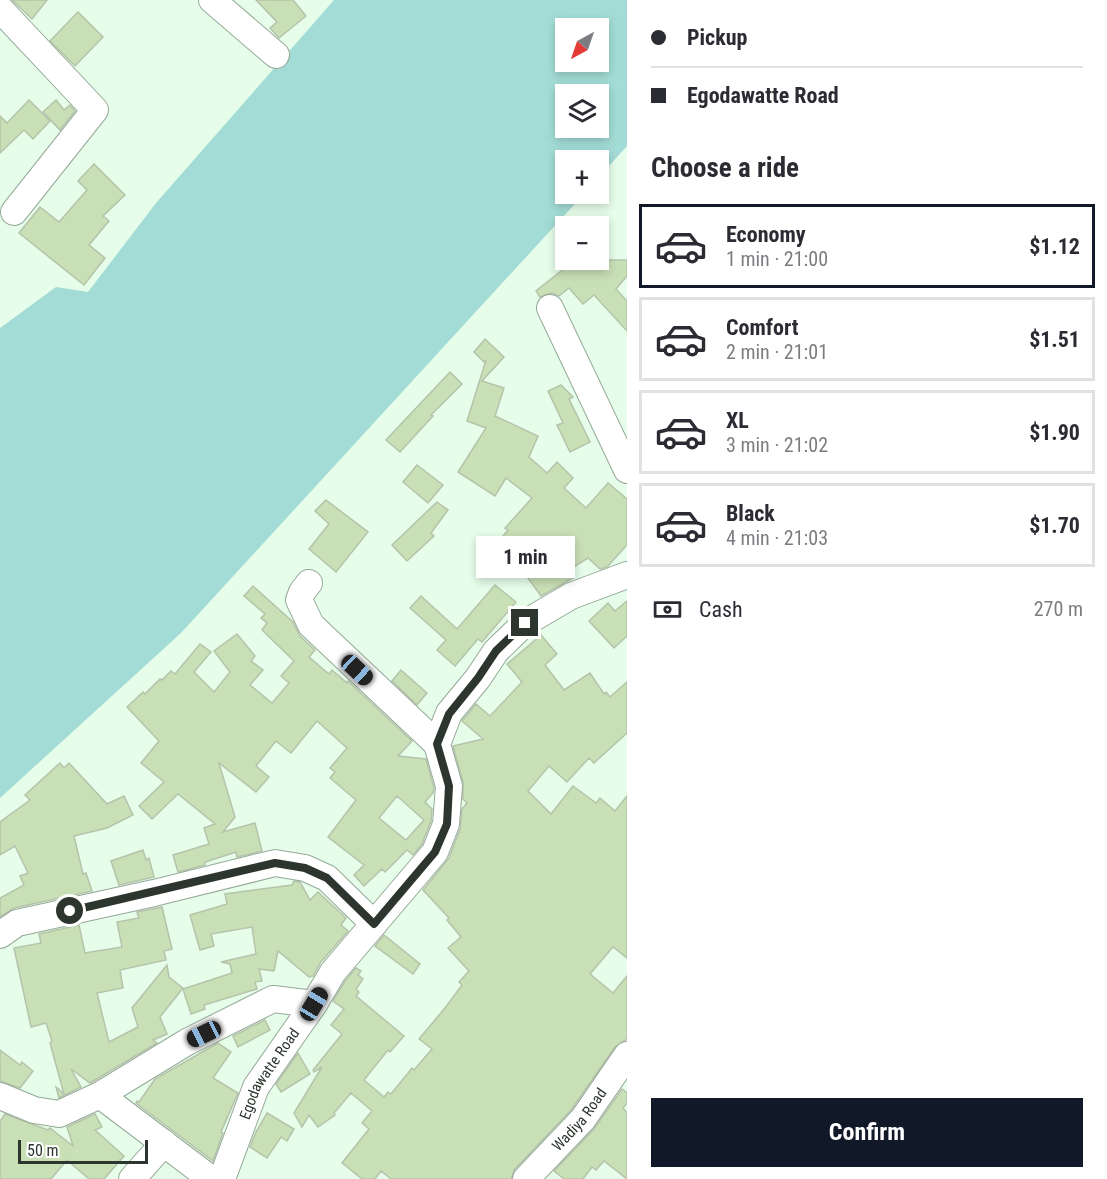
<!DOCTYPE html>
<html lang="en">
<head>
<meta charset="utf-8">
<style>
	:root { --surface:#fff; --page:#f7f7f7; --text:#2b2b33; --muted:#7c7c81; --line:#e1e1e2; --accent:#111827 }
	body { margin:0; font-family:"Roboto Condensed",sans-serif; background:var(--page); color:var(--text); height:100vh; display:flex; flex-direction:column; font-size:22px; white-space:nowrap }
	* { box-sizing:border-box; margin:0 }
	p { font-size:20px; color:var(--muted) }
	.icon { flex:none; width:33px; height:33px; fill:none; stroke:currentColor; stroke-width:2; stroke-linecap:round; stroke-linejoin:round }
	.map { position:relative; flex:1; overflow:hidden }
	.sheet { display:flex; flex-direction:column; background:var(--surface); width:480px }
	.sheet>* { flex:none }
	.guide { display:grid; align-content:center; height:132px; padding:0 24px; background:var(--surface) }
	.needle { width:39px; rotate:220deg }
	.tools { position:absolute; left:555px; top:18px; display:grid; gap:12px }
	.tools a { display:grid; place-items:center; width:54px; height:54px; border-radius:0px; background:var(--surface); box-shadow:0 3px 9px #0003; font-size:30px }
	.scale { position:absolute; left:18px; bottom:15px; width:130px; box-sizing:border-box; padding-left:6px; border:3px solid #2d362e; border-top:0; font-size:16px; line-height:21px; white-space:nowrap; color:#2d362e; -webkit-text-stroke:4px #fff; paint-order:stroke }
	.end { position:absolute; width:27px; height:27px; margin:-14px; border:8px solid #2d362e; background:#fff; box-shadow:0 0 0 3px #fff }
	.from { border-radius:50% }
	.bubble { position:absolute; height:42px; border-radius:0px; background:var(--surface); box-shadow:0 3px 9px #0003; font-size:20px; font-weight:700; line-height:42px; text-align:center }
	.car { position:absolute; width:18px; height:36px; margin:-18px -9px; border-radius:8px; box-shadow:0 0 4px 2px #0007; background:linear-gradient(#222 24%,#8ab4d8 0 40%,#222 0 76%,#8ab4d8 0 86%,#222 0) }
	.guide b { display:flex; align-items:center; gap:21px; height:57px; font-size:22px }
	.guide b+b { border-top:2px solid var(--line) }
	.guide i { width:15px; height:15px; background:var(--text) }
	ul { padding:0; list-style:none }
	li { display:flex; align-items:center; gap:18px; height:84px; margin:0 12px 9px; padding:0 12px; border:3px solid var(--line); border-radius:0px }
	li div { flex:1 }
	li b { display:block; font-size:22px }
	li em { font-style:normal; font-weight:700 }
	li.on { border-color:var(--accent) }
	li>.icon { width:54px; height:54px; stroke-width:1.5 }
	h2 { padding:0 24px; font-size:27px; line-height:72px }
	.pay { display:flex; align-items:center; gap:15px; height:66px; padding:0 24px; font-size:22px }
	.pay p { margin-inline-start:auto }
	.primary-button { display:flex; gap:12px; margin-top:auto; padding:12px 24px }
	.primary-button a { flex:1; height:69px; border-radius:0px; background:var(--accent); color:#fff; font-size:24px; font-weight:700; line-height:69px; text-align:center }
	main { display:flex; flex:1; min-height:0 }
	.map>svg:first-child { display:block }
	.water { fill:#a3dcd6; fill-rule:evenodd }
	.building { fill:#c9dfb6; stroke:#b6c3ab; stroke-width:1.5; fill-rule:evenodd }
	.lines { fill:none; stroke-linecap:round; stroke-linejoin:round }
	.minor-casing { stroke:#94a997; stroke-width:28 }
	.minor { stroke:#fff; stroke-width:26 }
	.route { stroke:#2d362e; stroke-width:8 }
	.labels { text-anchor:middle; stroke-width:6; stroke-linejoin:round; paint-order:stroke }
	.street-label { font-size:15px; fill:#2d362e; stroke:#fff }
</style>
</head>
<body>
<main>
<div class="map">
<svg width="627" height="1179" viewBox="0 0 627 1179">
	<rect width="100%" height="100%" fill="#e6fde9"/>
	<path class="water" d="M334 0H627V146L599 177 598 160H566V194H584L181 633 0 798V328L56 287 88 292 156 203ZM566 28H598V62H566ZM566 94H598V128H566Z"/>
	<g class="building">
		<path d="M12 0H47L32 19Z"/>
		<path d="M256 0H293L306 16 279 38 270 28 277 22Z"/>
		<path d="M78 12 103 37 75 66 50 41Z"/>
		<path d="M29 100 50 121 33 139 24 130 0 153V116L7 123Z"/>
		<path d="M56 100 64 110 70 105 75 111 60 130 43 112Z"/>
		<path d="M94 164 125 195 103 216 109 221 89 245 105 258 84 285 19 233 40 207 59 222 87 190 78 181Z"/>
		<path d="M575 260H627V276L616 289 627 301V331L594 295 583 304 569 288 559 296 551 293 540 297 536 291Z"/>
		<path d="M485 339 504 357 482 381 504 388 495 416 538 436 529 457 547 473 557 462 573 478 564 488 586 508 608 483 627 499V545L607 567 600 569 588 558 567 571 573 578 541 596 528 578 501 555 506 549 498 542 508 530 505 528 532 498 506 478 495 496 458 472 486 428 467 421 486 360 484 362 474 352Z"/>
		<path d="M450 372 462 384 431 415 433 416 400 452 386 440Z"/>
		<path d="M561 385 573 397 569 399 590 442 570 452 557 425 563 423 548 391Z"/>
		<path d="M417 465 443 485 428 503 403 482Z"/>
		<path d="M326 500 368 532 336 572 309 549 329 524 315 511Z"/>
		<path d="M437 502 448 510 431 533 434 536 407 561 392 545Z"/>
		<path d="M495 585 516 602 482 642 478 639 455 666 437 650 446 640 410 608 421 596 457 629Z"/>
		<path d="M253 586 293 622 300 636 315 650 309 657 329 674 332 670 347 683 348 681 412 741 398 756 426 759 434 788 433 793 425 802 432 809 431 821 422 844 413 855 407 850 385 872 382 869 364 886 354 875 364 865 328 837 356 800 330 778 335 772 330 768 347 748 317 721 291 753 276 741 256 766 269 777 256 792 219 763 235 817 223 832 255 823 262 851 237 857 236 852 205 862V865L178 872 173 855 209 844 204 828 215 824 178 794 152 819 139 806 164 782 141 763 159 741 127 707 143 692 145 694 160 679 162 680 171 671 175 674 200 644 211 652 194 672 214 692 230 672 214 651 237 634 255 656 251 661 263 670 250 685 272 703 289 683 281 676 294 661 262 630 267 623 261 618 265 614 244 596ZM397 796 424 820 406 840 379 818Z"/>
		<path d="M627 601V636L614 648 589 621 608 603 615 611Z"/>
		<path d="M541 635 557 654 545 665 564 690 590 673 604 694 606 692 610 697 627 682V733L594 763 589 758 567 782 549 766 528 791 551 814 573 786 596 803 600 798 615 811 627 796V958L613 947 590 974 613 993 627 976V1039L615 1047 571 1110 515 1169 511 1179H391L381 1171 375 1179H362L342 1163 369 1129 362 1123 372 1111 351 1093 334 1113 335 1115 318 1127 309 1115 302 1127 294 1113 322 1067 314 1072 313 1070 342 1034 331 1025 344 1009 333 1001 345 981 356 968 361 971 358 975 363 979 356 989 359 992 356 996 404 1036 390 1052 388 1050 364 1080 384 1097 388 1092 391 1094 412 1068 414 1070 432 1049 419 1039 445 1008 462 985 459 982 469 971 448 948 461 937 447 920 449 918 423 890 449 858 460 829 462 809 467 803 463 799V782L453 746 483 739 462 721 476 704 490 716 522 682 507 664Z"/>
		<path d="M401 670 427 693 417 705 392 681Z"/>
		<path d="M60 763 64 768 69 763 107 804 124 796 133 815 107 828 74 836 83 874 86 873 92 891 14 908 0 917V898L24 885 20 876 28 873 15 846 0 855V822L30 800 25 795Z"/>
		<path d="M143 850 146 860 149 858 154 877 119 885 111 861Z"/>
		<path d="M294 881 300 882 310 900 318 892 346 918 341 925 348 931 321 962 313 976 309 977 278 951 274 971 259 969 262 981 255 982 257 989 204 1005 205 1009 191 1014 183 989 232 973 230 964 221 962 256 954 252 927 211 934 214 946 200 950 190 915 227 904 225 894 292 885Z"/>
		<path d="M162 907 172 949 164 951 166 960 120 970 123 988 97 993 109 1042 138 1027 132 1008 167 965 169 977 183 988 160 1017 167 1034 153 1040 157 1043 90 1083 71 1069 81 1087 59 1098 56 1087 64 1094 50 1043 52 1041 46 1023 31 1027 14 948 41 943 39 934 79 925 85 953 122 947 117 922 139 918 137 912Z"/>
		<path d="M384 935 420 964 413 974 375 946Z"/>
		<path d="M265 1020 270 1030 238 1047 233 1036Z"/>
		<path d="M218 1043 231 1052 213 1078 238 1093 221 1132 223 1133 213 1161 136 1103 137 1101 139 1102 155 1079Z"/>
		<path d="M0 1050 20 1065 22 1062 33 1071 20 1088 0 1081Z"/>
		<path d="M298 1053 310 1074 281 1092 276 1084Z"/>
		<path d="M622 1089 627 1093V1103L623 1108 627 1113V1179L604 1161 596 1170 592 1167 583 1179H564L554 1171 594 1129Z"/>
		<path d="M267 1113 294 1129 287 1141 281 1137 267 1158 250 1147 256 1132Z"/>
		<path d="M5 1114 48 1130 50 1128 73 1146 67 1127 95 1114 102 1127 95 1130 124 1156 104 1179H89L67 1160 51 1179H0V1121Z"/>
	</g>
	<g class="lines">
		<defs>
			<g id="minor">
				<path d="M212 0 276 55"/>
				<path d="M0 9 95 110 14 212"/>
				<path d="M550 308 627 470"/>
				<path d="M309 583 302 592 299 600 311 625 437 744"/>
				<path d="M0 935 17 923 154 893 275 863 305 868 327 878 374 924"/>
				<path d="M100 1095 187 1042 273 999 314 1004"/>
				<path d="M0 1096 34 1110 59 1114 100 1095 211 1179"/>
				<path d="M132 1179 164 1143"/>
				<path id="s1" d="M222 1179 256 1087 314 1004 333 972 435 852 446 824 449 786 437 744 449 713 478 678 496 651 525 623 571 596 627 575"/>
				<path id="s2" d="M526 1179 583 1119 627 1055"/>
			</g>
		</defs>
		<use href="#minor" class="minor-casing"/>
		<use href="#minor" class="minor"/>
	</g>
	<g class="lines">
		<path class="route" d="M70 911 275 863 305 868 327 878 374 924 435 852 447 824 449 786 437 744 449 714 478 678 496 651 525 623"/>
	</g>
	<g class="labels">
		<g class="street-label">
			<text dy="5" stroke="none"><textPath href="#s1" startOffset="116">Egodawatte Road</textPath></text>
			<text dy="5" stroke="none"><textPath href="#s2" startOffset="80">Wadiya Road</textPath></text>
		</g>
	</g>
</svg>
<div class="tools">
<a><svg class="needle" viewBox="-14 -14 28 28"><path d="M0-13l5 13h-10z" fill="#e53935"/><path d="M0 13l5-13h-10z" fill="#7c7c81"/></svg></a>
<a><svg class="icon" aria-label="layers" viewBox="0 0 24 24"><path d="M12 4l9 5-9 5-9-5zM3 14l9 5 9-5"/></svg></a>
<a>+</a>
<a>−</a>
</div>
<div class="scale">50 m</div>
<i class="end from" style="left:70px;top:911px"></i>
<i class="end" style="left:525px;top:623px"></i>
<div class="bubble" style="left:476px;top:536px;width:99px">1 min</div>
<i class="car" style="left:357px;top:670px;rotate:133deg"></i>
<i class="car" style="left:314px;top:1004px;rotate:31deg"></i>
<i class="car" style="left:204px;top:1034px;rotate:244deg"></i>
</div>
<section class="sheet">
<div class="guide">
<b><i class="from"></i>Pickup</b>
<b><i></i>Egodawatte Road</b>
</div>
<h2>Choose a ride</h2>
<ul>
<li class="on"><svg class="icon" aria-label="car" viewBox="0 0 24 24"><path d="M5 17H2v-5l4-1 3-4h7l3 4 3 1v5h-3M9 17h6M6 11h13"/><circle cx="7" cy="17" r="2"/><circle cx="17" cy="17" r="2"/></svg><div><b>Economy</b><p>1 min · 21:00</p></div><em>$1.12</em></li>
<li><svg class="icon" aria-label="car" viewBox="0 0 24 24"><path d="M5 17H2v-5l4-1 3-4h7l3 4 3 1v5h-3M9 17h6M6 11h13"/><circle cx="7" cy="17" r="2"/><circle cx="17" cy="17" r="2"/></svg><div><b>Comfort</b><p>2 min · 21:01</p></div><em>$1.51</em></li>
<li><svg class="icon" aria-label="car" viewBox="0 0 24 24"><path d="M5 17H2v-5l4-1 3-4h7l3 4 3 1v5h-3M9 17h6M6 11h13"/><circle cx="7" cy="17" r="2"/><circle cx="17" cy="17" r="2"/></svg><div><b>XL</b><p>3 min · 21:02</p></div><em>$1.90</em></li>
<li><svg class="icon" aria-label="car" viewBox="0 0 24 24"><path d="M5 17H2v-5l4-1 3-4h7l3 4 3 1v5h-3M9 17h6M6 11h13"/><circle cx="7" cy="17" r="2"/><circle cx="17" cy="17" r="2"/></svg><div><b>Black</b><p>4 min · 21:03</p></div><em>$1.70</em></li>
</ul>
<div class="pay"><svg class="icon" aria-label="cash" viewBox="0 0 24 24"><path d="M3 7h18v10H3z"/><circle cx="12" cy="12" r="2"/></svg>Cash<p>270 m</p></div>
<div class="primary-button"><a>Confirm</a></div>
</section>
</main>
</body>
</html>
